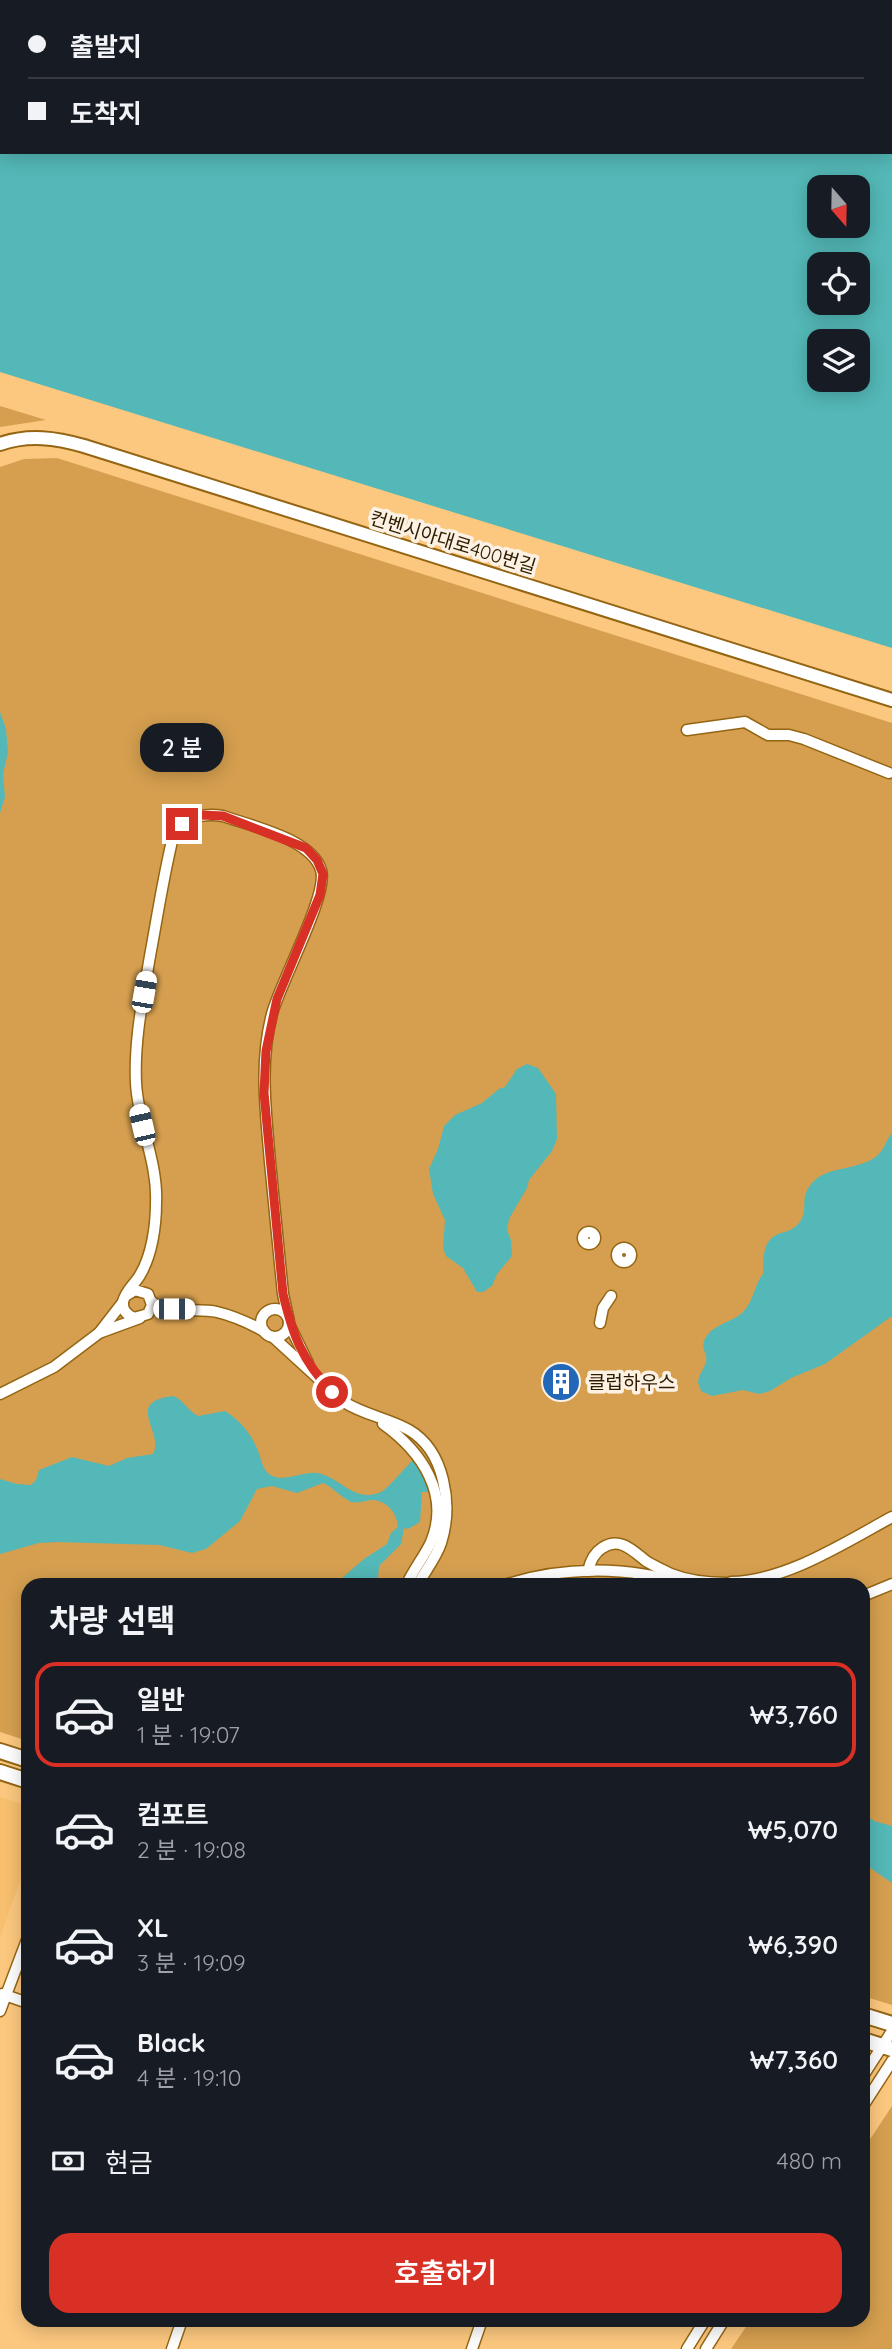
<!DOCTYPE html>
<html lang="ko">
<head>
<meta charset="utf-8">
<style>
	:root { --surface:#171b24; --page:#20242c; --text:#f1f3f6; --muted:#9ea1a6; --line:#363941; --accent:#d93025 }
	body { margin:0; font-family:Quicksand,"Noto Sans KR",sans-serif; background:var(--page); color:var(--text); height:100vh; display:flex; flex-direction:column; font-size:26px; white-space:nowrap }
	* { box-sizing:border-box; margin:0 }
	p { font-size:23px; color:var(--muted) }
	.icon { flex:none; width:38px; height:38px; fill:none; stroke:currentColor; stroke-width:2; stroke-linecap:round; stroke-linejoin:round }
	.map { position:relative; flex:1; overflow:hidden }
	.sheet { position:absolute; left:21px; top:1578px; width:849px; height:749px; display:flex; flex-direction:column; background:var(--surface); border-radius:21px; box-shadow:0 4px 18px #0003 }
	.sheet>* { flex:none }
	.hud { position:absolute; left:0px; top:0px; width:892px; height:154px; box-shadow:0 4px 18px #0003; display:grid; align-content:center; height:154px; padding:0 28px; background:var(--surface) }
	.needle { width:46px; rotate:160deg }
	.controls { position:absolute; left:807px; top:175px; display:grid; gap:14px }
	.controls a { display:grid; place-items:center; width:63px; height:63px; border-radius:14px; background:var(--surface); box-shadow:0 4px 18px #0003; font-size:35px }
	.end { position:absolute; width:32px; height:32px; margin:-16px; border:9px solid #d93025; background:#fff; box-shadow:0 0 0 4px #fff }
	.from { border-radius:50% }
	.bubble { position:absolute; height:49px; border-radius:21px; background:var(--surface); box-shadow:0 4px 18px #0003; font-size:23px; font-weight:600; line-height:49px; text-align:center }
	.car { position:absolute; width:21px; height:42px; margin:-21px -10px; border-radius:9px; box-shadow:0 0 5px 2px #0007; background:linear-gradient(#fff 24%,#345 0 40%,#fff 0 76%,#345 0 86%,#fff 0) }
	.hud b { display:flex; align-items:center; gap:24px; height:66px; font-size:26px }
	.hud b+b { border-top:2px solid var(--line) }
	.hud i { width:18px; height:18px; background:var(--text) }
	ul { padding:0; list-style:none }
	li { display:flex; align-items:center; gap:21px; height:105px; margin:0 14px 10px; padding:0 14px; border:4px solid transparent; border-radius:21px }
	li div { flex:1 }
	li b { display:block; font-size:26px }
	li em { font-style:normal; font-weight:600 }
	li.active { border-color:var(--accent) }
	li>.icon { width:63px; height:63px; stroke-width:1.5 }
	h2 { padding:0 28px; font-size:32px; line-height:84px }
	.pay { display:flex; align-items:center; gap:18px; height:77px; padding:0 28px; font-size:26px }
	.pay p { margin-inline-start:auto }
	.button { display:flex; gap:14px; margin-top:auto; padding:14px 28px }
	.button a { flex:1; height:80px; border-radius:21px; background:var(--accent); color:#fff; font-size:28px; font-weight:600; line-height:80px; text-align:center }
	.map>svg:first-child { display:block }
	.built { fill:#f7bf6e }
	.green { fill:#d59f4f }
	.water { fill:#53b8b7; fill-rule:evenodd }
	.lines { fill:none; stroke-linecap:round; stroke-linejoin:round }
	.minor-casing { stroke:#946513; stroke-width:13 }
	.tertiary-casing { stroke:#946513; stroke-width:16 }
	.secondary-casing { stroke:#946513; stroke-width:18 }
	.minor { stroke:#fff; stroke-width:10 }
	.tertiary { stroke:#fff; stroke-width:12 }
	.secondary { stroke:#fff; stroke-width:14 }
	.route { stroke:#d93025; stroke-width:9 }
	.labels { text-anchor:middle; stroke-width:7; stroke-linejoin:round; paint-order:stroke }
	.street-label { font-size:19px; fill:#2e1b00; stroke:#fcf1e3 }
	.poi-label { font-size:19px; fill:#2e1b00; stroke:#fcf1e3; text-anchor:start }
</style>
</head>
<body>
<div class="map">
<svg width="892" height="2349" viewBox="0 0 892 2349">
	<rect width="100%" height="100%" fill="#fcc87f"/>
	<path class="built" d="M0 1797 28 1806V1859L0 1937Z"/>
	<g class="green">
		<path d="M0 406 46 420 0 427Z"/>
		<path d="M57 458 892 723V2005L863 1996V1586H28V1741L0 1732V467L24 459Z"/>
		<path d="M892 2106V2349H731L750 2321 863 2320V2150Z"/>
	</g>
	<g class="water">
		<path d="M0 0 606 2H2V152H891L892 94V648L0 372ZM819 187H858V226H819ZM858 264V303H819V264ZM819 341H858V380H819Z"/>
		<path d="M0 712 6 729 8 752 3 774 5 797 0 813Z"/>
		<path d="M527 1064 538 1068 556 1094 557 1139 552 1151 529 1180 527 1188 509 1219 507 1230 511 1240 512 1256 497 1274 492 1286 483 1292H477L463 1268 446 1256 443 1248 445 1220 433 1194 429 1169 438 1149 444 1126 455 1115 482 1103 499 1089 505 1087 517 1069Z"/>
		<path d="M892 1133V1316L825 1364 791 1378 770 1391 759 1394 743 1390 712 1396 701 1391 698 1382C699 1374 704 1369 706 1362 708 1354 701 1349 704 1341 711 1324 732 1323 743 1312 754 1301 754 1285 763 1274 764 1259 761 1239 781 1233 789 1231 794 1229 799 1223 810 1209 798 1199 812 1183 828 1165 858 1171 877 1156 884 1150 886 1140 892 1133Z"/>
		<path d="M173 1396C183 1399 188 1411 198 1416L225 1411C240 1420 252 1435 258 1451 261 1458 262 1466 266 1471 278 1486 302 1471 317 1473 341 1477 354 1504 381 1492 389 1488 407 1465 415 1458L432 1492H422L420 1522 408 1529 404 1528 401 1544 379 1566 378 1578 370 1585H334L364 1559 387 1544 391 1533 398 1527C397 1514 388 1501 373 1500 364 1500 355 1506 346 1499 337 1494 333 1487 323 1483L297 1493 272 1486 257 1489 240 1521 206 1549 192 1553 159 1545 58 1542 39 1543 0 1554V1479L17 1484 31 1485 36 1480 39 1470 72 1457 109 1466 127 1458 153 1454C165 1432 123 1402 173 1396Z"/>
		<path d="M863 1813 874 1821 892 1826V1883L863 1863Z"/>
	</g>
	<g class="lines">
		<defs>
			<g id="minor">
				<path d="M687 730 745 722 768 735H789L804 739 889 773"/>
				<circle cx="589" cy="1238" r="6"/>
				<circle cx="624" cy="1255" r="7"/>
				<path d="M127 1295 135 1290 148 1294 152 1305 148 1314 134 1318C127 1315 122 1310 123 1302 125 1291 135 1284 140 1275 152 1255 156 1226 156 1203 158 1162 138 1124 136 1083 134 1040 143 998 150 956 157 918 163 879 172 841 182 819 199 812 223 816 251 826 312 839 321 870 329 894 280 983 272 1014 259 1063 266 1113 270 1162 274 1206 279 1250 283 1294L288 1317"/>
				<path d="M151 1301C168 1316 197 1307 217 1312 234 1316 249 1323 264 1331"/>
				<circle cx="275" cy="1323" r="14"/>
				<path d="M600 1323 603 1308 611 1296"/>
				<path d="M289 1324 308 1363"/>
				<path d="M99 1333 123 1302"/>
				<path d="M273 1337 344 1402C364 1415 388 1418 409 1430 445 1451 453 1505 441 1543 436 1558 425 1571 417 1586"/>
				<path d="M0 1394 54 1367 99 1333 140 1318"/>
				<path d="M383 1424C421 1451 451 1494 431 1542 424 1557 413 1570 406 1586"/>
				<path d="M588 1571C590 1562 594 1553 602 1548 620 1536 633 1551 646 1561 654 1566 663 1570 671 1574 689 1581 707 1583 726 1583"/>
				<path d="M731 1582C786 1581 844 1543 892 1517"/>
				<path d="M502 1586C559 1566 630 1565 688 1586"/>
				<path d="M863 1596 892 1584"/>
				<path d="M2 1994 28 2003"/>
				<path d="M0 2011 28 1937"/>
				<path d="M863 2076 892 2031"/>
				<path d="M863 2106 892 2061"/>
				<path d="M172 2349 182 2320"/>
				<path d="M472 2349 482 2320"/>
				<path d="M687 2349 705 2320"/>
				<path d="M706 2349 724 2320"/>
			</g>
			<path id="tertiary" d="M0 444C29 434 56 438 84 446L892 700"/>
			<g id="secondary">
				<path d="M0 1751 28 1760"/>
				<path d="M0 1772 28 1781"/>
				<path d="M863 2015 892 2024"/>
				<path d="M863 2040 892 2049"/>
			</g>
		</defs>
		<use href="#minor" class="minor-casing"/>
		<use href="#tertiary" class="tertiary-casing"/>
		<use href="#secondary" class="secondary-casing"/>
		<use href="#minor" class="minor"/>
		<use href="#tertiary" class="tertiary"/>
		<use href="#secondary" class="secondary"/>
	</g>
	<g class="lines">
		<path class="route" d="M182 824 201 815 223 816 306 848 317 860 323 874 320 895 277 999 266 1051 264 1093 283 1294C293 1336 302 1360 332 1392"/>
	</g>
	<defs>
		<symbol id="building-disc" viewBox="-11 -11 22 22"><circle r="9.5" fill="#2368b8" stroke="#fcf1e3"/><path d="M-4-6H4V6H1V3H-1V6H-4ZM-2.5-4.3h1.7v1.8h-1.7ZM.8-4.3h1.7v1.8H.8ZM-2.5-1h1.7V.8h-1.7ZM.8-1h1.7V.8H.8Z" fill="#fff"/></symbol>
	</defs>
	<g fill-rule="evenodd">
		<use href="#building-disc" x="539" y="1360" width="44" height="44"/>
	</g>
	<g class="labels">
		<g class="street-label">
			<text transform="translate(453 542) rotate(17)" y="7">컨벤시아대로400번길</text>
		</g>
		<g class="poi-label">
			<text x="588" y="1389">클럽하우스</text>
		</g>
	</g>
</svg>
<div class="controls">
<a><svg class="needle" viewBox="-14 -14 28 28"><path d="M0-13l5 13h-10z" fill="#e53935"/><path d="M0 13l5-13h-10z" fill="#9ea1a6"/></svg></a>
<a><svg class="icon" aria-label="locate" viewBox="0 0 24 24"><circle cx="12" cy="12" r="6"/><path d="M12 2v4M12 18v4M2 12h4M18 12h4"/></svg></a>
<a><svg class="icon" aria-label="layers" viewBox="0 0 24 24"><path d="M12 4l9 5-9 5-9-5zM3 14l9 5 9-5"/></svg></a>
</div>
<i class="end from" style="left:332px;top:1392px"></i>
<i class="end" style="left:182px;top:824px"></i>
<div class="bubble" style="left:140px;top:723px;width:84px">2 분</div>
<i class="car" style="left:144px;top:992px;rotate:10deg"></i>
<i class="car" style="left:142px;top:1125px;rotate:347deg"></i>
<i class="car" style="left:174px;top:1309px;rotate:90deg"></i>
<div class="hud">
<b><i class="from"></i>출발지</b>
<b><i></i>도착지</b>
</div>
<section class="sheet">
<h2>차량 선택</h2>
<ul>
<li class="active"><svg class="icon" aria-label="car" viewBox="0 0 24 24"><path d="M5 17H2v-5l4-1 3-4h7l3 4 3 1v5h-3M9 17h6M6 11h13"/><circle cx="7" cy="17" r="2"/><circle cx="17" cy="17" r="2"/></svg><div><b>일반</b><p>1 분 · 19:07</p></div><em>₩3,760</em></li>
<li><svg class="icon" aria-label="car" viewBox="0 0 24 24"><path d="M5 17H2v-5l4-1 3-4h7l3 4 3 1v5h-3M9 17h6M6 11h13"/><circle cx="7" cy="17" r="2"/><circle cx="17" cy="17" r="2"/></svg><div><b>컴포트</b><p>2 분 · 19:08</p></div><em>₩5,070</em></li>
<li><svg class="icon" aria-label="car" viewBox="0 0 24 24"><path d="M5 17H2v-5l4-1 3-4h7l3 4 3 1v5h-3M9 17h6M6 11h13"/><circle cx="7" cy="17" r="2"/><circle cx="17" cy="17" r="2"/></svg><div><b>XL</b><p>3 분 · 19:09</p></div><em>₩6,390</em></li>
<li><svg class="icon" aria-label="car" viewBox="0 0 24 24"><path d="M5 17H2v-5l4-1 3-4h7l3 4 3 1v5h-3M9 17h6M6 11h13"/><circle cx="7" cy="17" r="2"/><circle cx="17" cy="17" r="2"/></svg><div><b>Black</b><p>4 분 · 19:10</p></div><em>₩7,360</em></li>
</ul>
<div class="pay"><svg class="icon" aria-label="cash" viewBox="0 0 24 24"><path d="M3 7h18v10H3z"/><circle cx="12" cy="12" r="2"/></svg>현금<p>480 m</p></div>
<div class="button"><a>호출하기</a></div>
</section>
</div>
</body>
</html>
